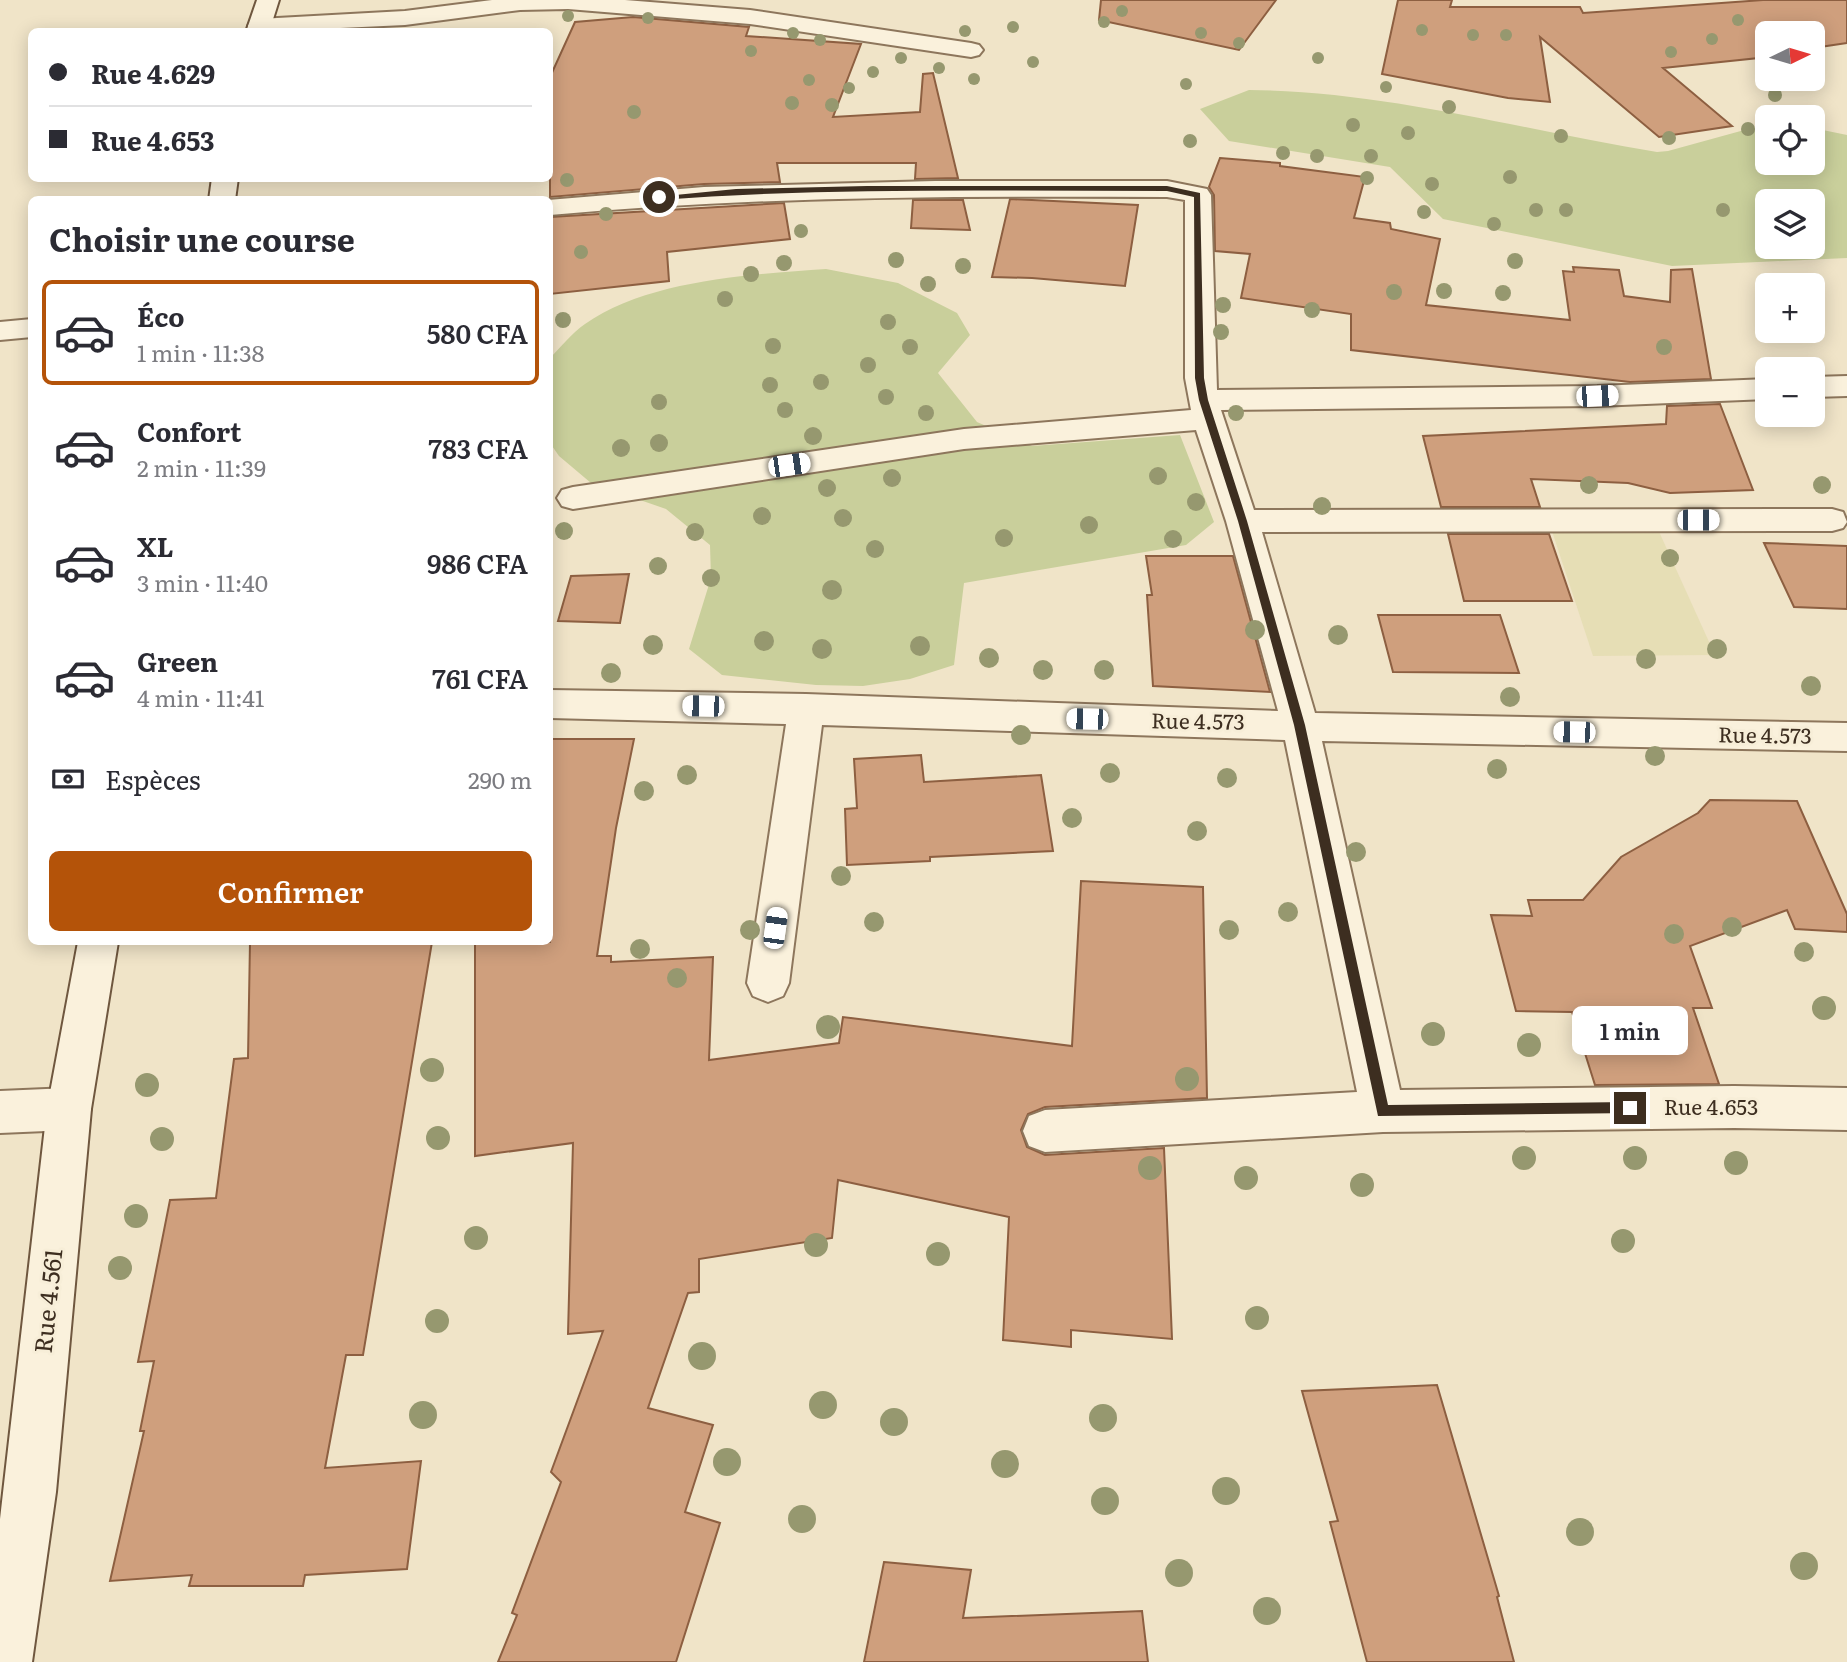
<!DOCTYPE html>
<html lang="fr">
<head>
<meta charset="utf-8">
<style>
	:root { --surface:#fff; --page:#f2f2f3; --text:#2b2b33; --muted:#7c7c81; --line:#e1e1e2; --accent:#b45309 }
	body { margin:0; font-family:Literata,serif; background:var(--page); color:var(--text); height:100vh; display:flex; flex-direction:column; font-size:26px; white-space:nowrap }
	* { box-sizing:border-box; margin:0 }
	p { font-size:23px; color:var(--muted) }
	.icon { flex:none; width:38px; height:38px; fill:none; stroke:currentColor; stroke-width:2; stroke-linecap:round; stroke-linejoin:round }
	.map { position:relative; flex:1; overflow:hidden }
	.details { position:absolute; left:28px; top:196px; width:525px; height:749px; display:flex; flex-direction:column; background:var(--surface); border-radius:10px; box-shadow:0 4px 18px #0003 }
	.details>* { flex:none }
	.top-card { position:absolute; left:28px; top:28px; width:525px; height:154px; border-radius:10px; box-shadow:0 4px 18px #0003; display:grid; align-content:center; height:154px; padding:0 21px; background:var(--surface) }
	.needle { width:46px; rotate:85deg }
	.tools { position:absolute; left:1755px; top:21px; display:grid; gap:14px }
	.tools a { display:grid; place-items:center; width:70px; height:70px; border-radius:10px; background:var(--surface); box-shadow:0 4px 18px #0003; font-size:35px }
	.end { position:absolute; width:32px; height:32px; margin:-16px; border:9px solid #3d2e20; background:#fff; box-shadow:0 0 0 4px #fff }
	.from { border-radius:50% }
	.bubble { position:absolute; height:49px; border-radius:10px; background:var(--surface); box-shadow:0 4px 18px #0003; font-size:23px; font-weight:600; line-height:49px; text-align:center }
	.car { position:absolute; width:21px; height:42px; margin:-21px -10px; border-radius:9px; box-shadow:0 0 5px 2px #0007; background:linear-gradient(#fff 24%,#345 0 40%,#fff 0 76%,#345 0 86%,#fff 0) }
	.top-card b { display:flex; align-items:center; gap:24px; height:66px; font-size:26px }
	.top-card b+b { border-top:2px solid var(--line) }
	.top-card i { width:18px; height:18px; background:var(--text) }
	ul { padding:0; list-style:none }
	li { display:flex; align-items:center; gap:21px; height:105px; margin:0 14px 10px; padding:0 7px; border:4px solid transparent; border-radius:10px }
	li div { flex:1 }
	li b { display:block; font-size:26px }
	li em { font-style:normal; font-weight:600 }
	li.selected { border-color:var(--accent) }
	li>.icon { width:63px; height:63px; stroke-width:1.5 }
	h2 { padding:0 21px; font-size:32px; line-height:84px }
	.pay { display:flex; align-items:center; gap:18px; height:77px; padding:0 21px; font-size:26px }
	.pay p { margin-inline-start:auto }
	.button { display:flex; gap:14px; margin-top:auto; padding:14px 21px }
	.button a { flex:1; height:80px; border-radius:10px; background:var(--accent); color:#fff; font-size:28px; font-weight:600; line-height:80px; text-align:center }
	.map>svg:first-child { display:block }
	.farmland { fill:#e6deb5 }
	.green { fill:#c9cf9b; fill-rule:evenodd }
	.building { fill:#cf9f7d; stroke:#8d5f41; stroke-width:2 }
	.lines { fill:none; stroke-linecap:round; stroke-linejoin:round }
	.street-casing { stroke:#8d765c; stroke-width:4 }
	.secondary-casing { stroke:#6f573f; stroke-width:4 }
	.street { fill:#faf1dc; fill-rule:evenodd }
	.secondary { fill:#faf1dc; fill-rule:evenodd }
	.tree { fill:#96986f }
	.route { fill:#3d2e20 }
	.labels { text-anchor:middle; stroke-width:6; stroke-linejoin:round; paint-order:stroke }
	.street-label { font-size:21px; fill:#3d2e20; stroke:#f7eed8 }
	.near-street-label { font-size:24px; fill:#3d2e20; stroke:#f7eed8 }
</style>
</head>
<body>
<div class="map">
<svg width="1847" height="1662" viewBox="0 0 1847 1662">
	<rect width="100%" height="100%" fill="#f0e4c8"/>
	<path class="farmland" d="M1656 525 1715 655 1593 656 1552 531Z"/>
	<g class="green">
		<path d="M1249 90C1386 91 1522 130 1657 152L1668 151 1748 129 1767 128 1768 163H1813V128L1847 135V258L1672 266 1443 219 1390 167 1229 141 1200 109ZM1768 201H1813V247H1768Z"/>
		<path d="M826 269 898 283 957 313 970 335 938 373 977 422 1032 446 1180 435 1214 522 1186 545 964 583 954 665 910 679 863 686 816 685 722 675 689 649 711 578 710 545 666 509 591 483 559 456 550 443V358C561 347 572 333 585 324 647 280 752 274 826 269Z"/>
	</g>
	<g class="building">
		<path d="M1101 0H1276L1239 50 1099 20Z"/>
		<path d="M1398 0H1452L1450 7H1580L1583 13 1763 0H1847V43L1813 48V33H1768V57L1663 68 1732 126 1659 137 1540 37 1550 102 1508 98 1382 74Z"/>
		<path d="M633 17 749 27 746 36 861 44 833 117 920 112 923 74 933 73 958 178 915 179 916 163H777L780 182 704 184 550 197V77L575 22Z"/>
		<path d="M1220 158 1280 163V166L1365 177 1354 218 1390 223 1391 229 1440 239 1426 305 1570 320 1563 271 1574 272 1573 267 1619 270 1624 296 1670 302 1671 270 1692 269 1711 379 1630 382 1351 350V314L1241 298 1250 254 1215 251 1214 195 1209 187Z"/>
		<path d="M1010 199 1138 205 1125 286 1032 278 992 277Z"/>
		<path d="M913 200H963L970 230 911 228Z"/>
		<path d="M784 203 790 239 667 252 669 281 550 294V217Z"/>
		<path d="M1720 404 1753 490 1670 493 1628 483 1531 479 1540 507H1441L1423 436 1666 424 1667 406Z"/>
		<path d="M1448 534H1549L1572 601H1464Z"/>
		<path d="M1764 543 1847 546V609L1794 607Z"/>
		<path d="M1146 556H1233L1270 692 1153 686 1147 595H1152Z"/>
		<path d="M629 574 620 623 558 621 571 576Z"/>
		<path d="M1378 615H1500L1519 673 1393 672Z"/>
		<path d="M550 739H634L616 828 597 956H611V962L713 957 709 1060 839 1043 843 1017 1072 1046 1081 881 1203 887 1207 1098 1045 1107 1028 1114 1021 1130 1027 1147 1045 1155 1164 1148 1172 1339 1071 1330V1347L1003 1340 1009 1217 838 1180 832 1238 699 1259V1292L688 1293 648 1408 713 1425 685 1512 720 1523 676 1662H498L517 1615 512 1613 561 1482 551 1472 603 1331 568 1334 573 1143 475 1156V942H550Z"/>
		<path d="M921 755 924 782 1041 775 1053 851 930 857V861L847 865 845 809 857 808 854 759Z"/>
		<path d="M1710 800 1797 801 1847 914V932L1795 929 1787 910 1690 946 1712 1008H1693L1719 1084 1595 1085 1572 1012 1516 1011 1491 915 1532 916 1528 900H1583L1621 857 1698 813Z"/>
		<path d="M250 942H432L363 1355H346L325 1468 421 1461 407 1569 305 1575 303 1586H189L192 1575 110 1581 144 1431H140L154 1361 138 1362 170 1200 216 1198 234 1059 248 1058Z"/>
		<path d="M1437 1385 1499 1596 1497 1597 1514 1662H1367L1330 1522 1338 1521 1302 1391Z"/>
		<path d="M884 1562 971 1570 963 1618 1142 1611 1148 1662H864Z"/>
	</g>
	<g class="lines">
		<defs>
			<g id="street">
				<path d="M492 0H625L750 10 971 43 979 45 983 50 979 55 971 57 750 24 568 9 520 10 405 25 254 32 248 26 251 21 259 19 405 11Z"/>
				<path d="M935 181H1167L1207 189 1211 195 1217 390 1597 386 1768 379V399L1597 406 1221 410 1254 510 1832 509 1843 512 1847 522 1843 528 1832 531 1262 532 1315 713 1847 723V751L1322 741 1400 1090 1734 1086 1847 1088V1130L1734 1128 1383 1132 1045 1152 1029 1146 1023 1131 1029 1116 1045 1110 1357 1092 1285 740 822 725 789 983 783 996 768 1002 753 996 747 983 786 724 550 718V690L806 694 1278 711 1226 521 1196 430 964 449 573 509 562 506 557 498 562 490 573 487 964 429 1191 410 1185 378V200L1167 197C961 196 755 196 550 215L548 200 704 187Z"/>
				<path d="M32 319V337L0 340V322Z"/>
				<path d="M1847 376V396L1813 397V377Z"/>
				<path d="M69 1088 85 1094 91 1109 85 1124 69 1130 0 1133V1091Z"/>
			</g>
			<g id="secondary">
				<path d="M257 0H279L269 32H246Z"/>
				<path d="M212 178H238L235 200H209Z"/>
				<path d="M78 942H118L91 1109 56 1492 32 1662H0V1519L47 1109Z"/>
			</g>
		</defs>
		<use href="#street" class="street-casing"/>
		<use href="#secondary" class="secondary-casing"/>
		<use href="#street" class="street"/>
		<use href="#secondary" class="secondary"/>
	</g>
	<g class="tree">
		<circle cx="1122" cy="11" r="6"/>
		<circle cx="568" cy="16" r="6"/>
		<circle cx="648" cy="18" r="6"/>
		<circle cx="1738" cy="20" r="6"/>
		<circle cx="1104" cy="22" r="6"/>
		<circle cx="1013" cy="27" r="6"/>
		<circle cx="1422" cy="30" r="6"/>
		<circle cx="965" cy="31" r="6"/>
		<circle cx="793" cy="33" r="6"/>
		<circle cx="1201" cy="33" r="6"/>
		<circle cx="1473" cy="35" r="6"/>
		<circle cx="1506" cy="35" r="6"/>
		<circle cx="1712" cy="39" r="6"/>
		<circle cx="820" cy="40" r="6"/>
		<circle cx="1239" cy="43" r="6"/>
		<circle cx="751" cy="51" r="6"/>
		<circle cx="1671" cy="52" r="6"/>
		<circle cx="901" cy="58" r="6"/>
		<circle cx="1318" cy="58" r="6"/>
		<circle cx="1033" cy="62" r="6"/>
		<circle cx="939" cy="68" r="6"/>
		<circle cx="873" cy="72" r="6"/>
		<circle cx="974" cy="79" r="6"/>
		<circle cx="809" cy="80" r="6"/>
		<circle cx="1186" cy="84" r="6"/>
		<circle cx="1386" cy="87" r="6"/>
		<circle cx="849" cy="88" r="6"/>
		<circle cx="1775" cy="95" r="7"/>
		<circle cx="792" cy="103" r="7"/>
		<circle cx="832" cy="105" r="7"/>
		<circle cx="1449" cy="107" r="7"/>
		<circle cx="634" cy="112" r="7"/>
		<circle cx="1353" cy="125" r="7"/>
		<circle cx="1748" cy="129" r="7"/>
		<circle cx="1408" cy="133" r="7"/>
		<circle cx="1561" cy="136" r="7"/>
		<circle cx="1669" cy="138" r="7"/>
		<circle cx="1190" cy="141" r="7"/>
		<circle cx="1283" cy="153" r="7"/>
		<circle cx="1317" cy="156" r="7"/>
		<circle cx="1371" cy="156" r="7"/>
		<circle cx="1510" cy="177" r="7"/>
		<circle cx="1367" cy="178" r="7"/>
		<circle cx="567" cy="180" r="7"/>
		<circle cx="1432" cy="184" r="7"/>
		<circle cx="1536" cy="210" r="7"/>
		<circle cx="1566" cy="210" r="7"/>
		<circle cx="1723" cy="210" r="7"/>
		<circle cx="1424" cy="212" r="7"/>
		<circle cx="606" cy="214" r="7"/>
		<circle cx="1494" cy="224" r="7"/>
		<circle cx="801" cy="231" r="7"/>
		<circle cx="581" cy="252" r="7"/>
		<circle cx="896" cy="260" r="8"/>
		<circle cx="1515" cy="261" r="8"/>
		<circle cx="784" cy="263" r="8"/>
		<circle cx="963" cy="266" r="8"/>
		<circle cx="751" cy="274" r="8"/>
		<circle cx="928" cy="284" r="8"/>
		<circle cx="1444" cy="291" r="8"/>
		<circle cx="1394" cy="292" r="8"/>
		<circle cx="1503" cy="293" r="8"/>
		<circle cx="725" cy="299" r="8"/>
		<circle cx="1223" cy="305" r="8"/>
		<circle cx="1312" cy="310" r="8"/>
		<circle cx="563" cy="320" r="8"/>
		<circle cx="888" cy="322" r="8"/>
		<circle cx="1221" cy="332" r="8"/>
		<circle cx="773" cy="346" r="8"/>
		<circle cx="910" cy="347" r="8"/>
		<circle cx="1664" cy="347" r="8"/>
		<circle cx="868" cy="365" r="8"/>
		<circle cx="821" cy="382" r="8"/>
		<circle cx="770" cy="385" r="8"/>
		<circle cx="886" cy="397" r="8"/>
		<circle cx="659" cy="402" r="8"/>
		<circle cx="785" cy="410" r="8"/>
		<circle cx="926" cy="413" r="8"/>
		<circle cx="1236" cy="413" r="8"/>
		<circle cx="813" cy="436" r="9"/>
		<circle cx="659" cy="443" r="9"/>
		<circle cx="621" cy="448" r="9"/>
		<circle cx="1158" cy="476" r="9"/>
		<circle cx="892" cy="478" r="9"/>
		<circle cx="1589" cy="485" r="9"/>
		<circle cx="1822" cy="485" r="9"/>
		<circle cx="827" cy="488" r="9"/>
		<circle cx="1196" cy="502" r="9"/>
		<circle cx="1322" cy="506" r="9"/>
		<circle cx="762" cy="516" r="9"/>
		<circle cx="843" cy="518" r="9"/>
		<circle cx="1089" cy="525" r="9"/>
		<circle cx="564" cy="531" r="9"/>
		<circle cx="695" cy="532" r="9"/>
		<circle cx="1004" cy="538" r="9"/>
		<circle cx="1173" cy="539" r="9"/>
		<circle cx="875" cy="549" r="9"/>
		<circle cx="1670" cy="558" r="9"/>
		<circle cx="658" cy="566" r="9"/>
		<circle cx="711" cy="578" r="9"/>
		<circle cx="832" cy="590" r="10"/>
		<circle cx="1255" cy="630" r="10"/>
		<circle cx="1338" cy="635" r="10"/>
		<circle cx="764" cy="641" r="10"/>
		<circle cx="653" cy="645" r="10"/>
		<circle cx="920" cy="646" r="10"/>
		<circle cx="822" cy="649" r="10"/>
		<circle cx="1717" cy="649" r="10"/>
		<circle cx="989" cy="658" r="10"/>
		<circle cx="1646" cy="659" r="10"/>
		<circle cx="1043" cy="670" r="10"/>
		<circle cx="1104" cy="670" r="10"/>
		<circle cx="611" cy="673" r="10"/>
		<circle cx="1811" cy="686" r="10"/>
		<circle cx="1510" cy="697" r="10"/>
		<circle cx="1021" cy="735" r="10"/>
		<circle cx="1655" cy="756" r="10"/>
		<circle cx="1497" cy="769" r="10"/>
		<circle cx="1110" cy="773" r="10"/>
		<circle cx="687" cy="775" r="10"/>
		<circle cx="1227" cy="778" r="10"/>
		<circle cx="644" cy="791" r="10"/>
		<circle cx="1072" cy="818" r="10"/>
		<circle cx="1197" cy="831" r="10"/>
		<circle cx="1356" cy="852" r="10"/>
		<circle cx="841" cy="876" r="10"/>
		<circle cx="1288" cy="912" r="10"/>
		<circle cx="874" cy="922" r="10"/>
		<circle cx="1732" cy="927" r="10"/>
		<circle cx="750" cy="930" r="10"/>
		<circle cx="1229" cy="930" r="10"/>
		<circle cx="1674" cy="934" r="10"/>
		<circle cx="640" cy="949" r="10"/>
		<circle cx="1804" cy="952" r="10"/>
		<circle cx="677" cy="978" r="10"/>
		<circle cx="1824" cy="1008" r="12"/>
		<circle cx="828" cy="1027" r="12"/>
		<circle cx="1433" cy="1034" r="12"/>
		<circle cx="1529" cy="1045" r="12"/>
		<circle cx="432" cy="1070" r="12"/>
		<circle cx="1187" cy="1079" r="12"/>
		<circle cx="147" cy="1085" r="12"/>
		<circle cx="438" cy="1138" r="12"/>
		<circle cx="162" cy="1139" r="12"/>
		<circle cx="1524" cy="1158" r="12"/>
		<circle cx="1635" cy="1158" r="12"/>
		<circle cx="1736" cy="1163" r="12"/>
		<circle cx="1150" cy="1168" r="12"/>
		<circle cx="1246" cy="1178" r="12"/>
		<circle cx="1362" cy="1185" r="12"/>
		<circle cx="136" cy="1216" r="12"/>
		<circle cx="476" cy="1238" r="12"/>
		<circle cx="1623" cy="1241" r="12"/>
		<circle cx="816" cy="1245" r="12"/>
		<circle cx="938" cy="1254" r="12"/>
		<circle cx="120" cy="1268" r="12"/>
		<circle cx="1257" cy="1318" r="12"/>
		<circle cx="437" cy="1321" r="12"/>
		<circle cx="702" cy="1356" r="14"/>
		<circle cx="823" cy="1405" r="14"/>
		<circle cx="423" cy="1415" r="14"/>
		<circle cx="1103" cy="1418" r="14"/>
		<circle cx="894" cy="1422" r="14"/>
		<circle cx="727" cy="1462" r="14"/>
		<circle cx="1005" cy="1464" r="14"/>
		<circle cx="1226" cy="1491" r="14"/>
		<circle cx="1105" cy="1501" r="14"/>
		<circle cx="802" cy="1519" r="14"/>
		<circle cx="1580" cy="1532" r="14"/>
		<circle cx="1804" cy="1566" r="14"/>
		<circle cx="1179" cy="1573" r="14"/>
		<circle cx="1267" cy="1611" r="14"/>
	</g>
	<path class="route" d="M867 186H1167L1200 193 1204 378 1208 400 1247 521 1305 725 1388 1105 1630 1102 1635 1104V1113L1378 1116 1294 725 1238 521 1199 400 1195 378 1194 197 1167 191C998 191 828 187 659 200L655 197 736 189Z"/>
	<g class="labels">
		<g class="street-label">
			<text transform="translate(1198 722) rotate(1)" y="7">Rue 4.573</text>
			<text transform="translate(1765 736) rotate(1)" y="7">Rue 4.573</text>
			<text x="1711" y="1115">Rue 4.653</text>
		</g>
		<g class="near-street-label">
			<text transform="translate(49 1301) rotate(-84)" y="8">Rue 4.561</text>
		</g>
	</g>
</svg>
<div class="tools">
<a><svg class="needle" viewBox="-14 -14 28 28"><path d="M0-13l5 13h-10z" fill="#e53935"/><path d="M0 13l5-13h-10z" fill="#7c7c81"/></svg></a>
<a><svg class="icon" aria-label="locate" viewBox="0 0 24 24"><circle cx="12" cy="12" r="6"/><path d="M12 2v4M12 18v4M2 12h4M18 12h4"/></svg></a>
<a><svg class="icon" aria-label="layers" viewBox="0 0 24 24"><path d="M12 4l9 5-9 5-9-5zM3 14l9 5 9-5"/></svg></a>
<a>+</a>
<a>−</a>
</div>
<i class="end from" style="left:659px;top:197px"></i>
<i class="end" style="left:1630px;top:1108px"></i>
<div class="bubble" style="left:1572px;top:1006px;width:116px">1 min</div>
<i class="car" style="left:1597px;top:396px;rotate:88deg"></i>
<i class="car" style="left:789px;top:465px;rotate:82deg"></i>
<i class="car" style="left:1698px;top:520px;rotate:90deg"></i>
<i class="car" style="left:703px;top:706px;rotate:271deg"></i>
<i class="car" style="left:1087px;top:719px;rotate:271deg"></i>
<i class="car" style="left:1574px;top:732px;rotate:271deg"></i>
<i class="car" style="left:775px;top:928px;rotate:8deg"></i>
<div class="top-card">
<b><i class="from"></i>Rue 4.629</b>
<b><i></i>Rue 4.653</b>
</div>
<section class="details">
<h2>Choisir une course</h2>
<ul>
<li class="selected"><svg class="icon" aria-label="car" viewBox="0 0 24 24"><path d="M5 17H2v-5l4-1 3-4h7l3 4 3 1v5h-3M9 17h6M6 11h13"/><circle cx="7" cy="17" r="2"/><circle cx="17" cy="17" r="2"/></svg><div><b>Éco</b><p>1 min · 11:38</p></div><em>580 CFA</em></li>
<li><svg class="icon" aria-label="car" viewBox="0 0 24 24"><path d="M5 17H2v-5l4-1 3-4h7l3 4 3 1v5h-3M9 17h6M6 11h13"/><circle cx="7" cy="17" r="2"/><circle cx="17" cy="17" r="2"/></svg><div><b>Confort</b><p>2 min · 11:39</p></div><em>783 CFA</em></li>
<li><svg class="icon" aria-label="car" viewBox="0 0 24 24"><path d="M5 17H2v-5l4-1 3-4h7l3 4 3 1v5h-3M9 17h6M6 11h13"/><circle cx="7" cy="17" r="2"/><circle cx="17" cy="17" r="2"/></svg><div><b>XL</b><p>3 min · 11:40</p></div><em>986 CFA</em></li>
<li><svg class="icon" aria-label="car" viewBox="0 0 24 24"><path d="M5 17H2v-5l4-1 3-4h7l3 4 3 1v5h-3M9 17h6M6 11h13"/><circle cx="7" cy="17" r="2"/><circle cx="17" cy="17" r="2"/></svg><div><b>Green</b><p>4 min · 11:41</p></div><em>761 CFA</em></li>
</ul>
<div class="pay"><svg class="icon" aria-label="cash" viewBox="0 0 24 24"><path d="M3 7h18v10H3z"/><circle cx="12" cy="12" r="2"/></svg>Espèces<p>290 m</p></div>
<div class="button"><a>Confirmer</a></div>
</section>
</div>
</body>
</html>
